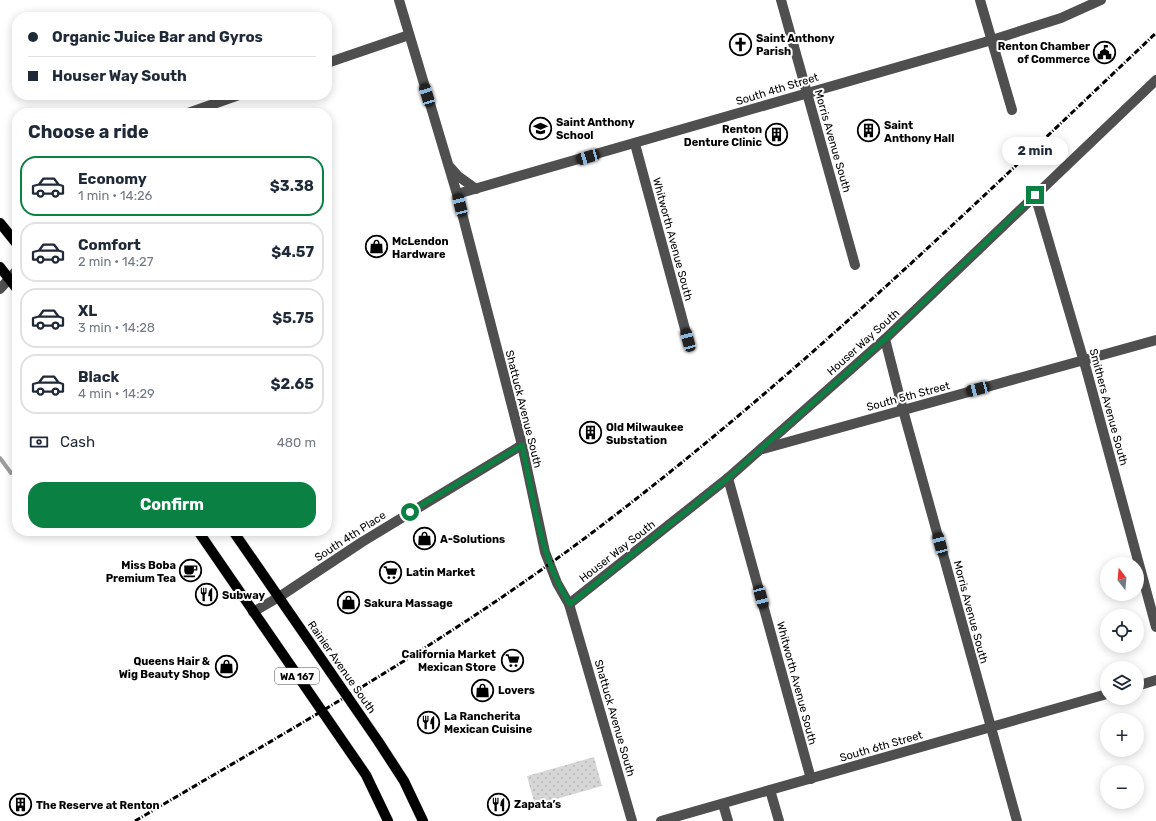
<!DOCTYPE html>
<html lang="en">
<head>
<meta charset="utf-8">
<style>
	:root { --surface:#fff; --page:#f6f6f7; --text:#1f2937; --muted:#747a83; --line:#e0e1e3; --accent:#0b8043 }
	body { margin:0; font-family:Rubik,sans-serif; background:var(--page); color:var(--text); height:100vh; display:flex; flex-direction:column; font-size:15px; white-space:nowrap }
	* { box-sizing:border-box; margin:0 }
	p { font-size:13px; color:var(--muted) }
	.icon { flex:none; width:22px; height:22px; fill:none; stroke:currentColor; stroke-width:2; stroke-linecap:round; stroke-linejoin:round }
	.map { position:relative; flex:1; overflow:hidden }
	.drawer { position:absolute; left:12px; top:108px; width:320px; height:428px; display:flex; flex-direction:column; background:var(--surface); border-radius:16px; box-shadow:0 2px 10px #0003 }
	.drawer>* { flex:none }
	.banner { position:absolute; left:12px; top:12px; width:320px; height:88px; border-radius:16px; box-shadow:0 2px 10px #0003; display:grid; align-content:center; height:88px; padding:0 16px; background:var(--surface) }
	.needle { width:26px; rotate:344deg }
	.buttons { position:absolute; left:1100px; top:557px; display:grid; gap:8px }
	.buttons a { display:grid; place-items:center; width:44px; height:44px; border-radius:50%; background:var(--surface); box-shadow:0 2px 10px #0003; font-size:20px }
	.end { position:absolute; width:18px; height:18px; margin:-9px; border:5px solid #0b8043; background:#fff; box-shadow:0 0 0 2px #fff }
	.from { border-radius:50% }
	.bubble { position:absolute; height:28px; border-radius:14px; background:var(--surface); box-shadow:0 2px 10px #0003; font-size:13px; font-weight:700; line-height:28px; text-align:center }
	.car { position:absolute; width:12px; height:24px; margin:-12px -6px; border-radius:5px; box-shadow:0 0 3px 1px #0007; background:linear-gradient(#222 24%,#8ab4d8 0 40%,#222 0 76%,#8ab4d8 0 86%,#222 0) }
	.banner b { display:flex; align-items:center; gap:14px; height:38px; font-size:15px }
	.banner b+b { border-top:1px solid var(--line) }
	.banner i { width:10px; height:10px; background:var(--text) }
	ul { padding:0; list-style:none }
	li { display:flex; align-items:center; gap:12px; height:60px; margin:0 8px 6px; padding:0 8px; border:2px solid var(--line); border-radius:16px }
	li div { flex:1 }
	li b { display:block; font-size:15px }
	li em { font-style:normal; font-weight:700 }
	li.active { border-color:var(--accent) }
	li>.icon { width:36px; height:36px; stroke-width:1.5 }
	h2 { padding:0 16px; font-size:18px; line-height:48px }
	.pay { display:flex; align-items:center; gap:10px; height:44px; padding:0 16px; font-size:15px }
	.pay p { margin-inline-start:auto }
	.action { display:flex; gap:8px; margin-top:auto; padding:8px 16px }
	.action a { flex:1; height:46px; border-radius:16px; background:var(--accent); color:#fff; font-size:16px; font-weight:700; line-height:46px; text-align:center }
	.map>svg:first-child { display:block }
	.grass { fill:url(#grass-dots) }
	.lines { fill:none; stroke-linecap:round; stroke-linejoin:round }
	.stream { stroke:#9d9d9d; stroke-width:4 }
	.major-casing { stroke:#dbdbdb; stroke-width:11 }
	.minor { stroke:#4f4f4f; stroke-width:10 }
	.major { stroke:#000; stroke-width:10 }
	.rail { stroke:#000; stroke-width:3; stroke-dasharray:6 2 1 2; stroke-linecap:butt }
	.route { stroke:#0b8043; stroke-width:5 }
	.labels { text-anchor:middle; stroke-width:4; stroke-linejoin:round; paint-order:stroke }
	.shield { fill:#fff; stroke:#4c4c4c; stroke-width:1 }
	.shield-label { font-size:10px; font-weight:bold; fill:#000 }
	.poi-label { font-size:11px; font-weight:bold; fill:#000; stroke:#fff; text-anchor:start }
	.street-label { font-size:11px; fill:#000; stroke:#fff }
</style>
</head>
<body>
<div class="map">
<svg width="1156" height="821" viewBox="0 0 1156 821">
	<defs>
		<pattern id="grass-dots" width="8" height="8" patternUnits="userSpaceOnUse"><rect width="8" height="8" fill="#d6d6d6"/><path d="M2 2h.1M6 6h.1" fill="none" stroke="#b6b6b6" stroke-width="1.8" stroke-linecap="round"/></pattern>
	</defs>
	<rect width="100%" height="100%" fill="#fff"/>
	<path class="grass" d="M594 757 602 786 535 805 527 776Z"/>
	<g class="lines">
		<path class="stream" d="M0 458 11 473"/>
		<defs>
			<g id="major">
				<path d="M0 223 17 244"/>
				<path d="M0 267 17 289"/>
				<path d="M198 531 366 775 388 821"/>
				<path d="M233 531 378 741 404 781 423 821"/>
			</g>
		</defs>
		<use href="#major" class="major-casing"/>
		<g class="minor">
			<path d="M399 0 457 194 522 445 545 552 557 583 569 604 632 821"/>
			<path d="M781 0 855 265"/>
			<path d="M980 0 1012 110"/>
			<path d="M327 63 409 35"/>
			<path d="M188 113 239 95"/>
			<path d="M635 144 688 340"/>
			<path d="M450 167 458 176 476 189"/>
			<path d="M457 194 992 40 1061 18 1101 0"/>
			<path d="M1035 195 1087 372 1156 627"/>
			<path d="M0 289 17 270"/>
			<path d="M885 339 903 410 1017 821"/>
			<path d="M763 449 1156 340"/>
			<path d="M728 478 811 779"/>
			<path d="M569 604 728 478 885 339 1156 80"/>
			<path d="M253 612 279 597 362 542 522 445"/>
			<path d="M1137 686 1156 680"/>
			<path d="M770 790 779 821"/>
			<path d="M723 804 728 821"/>
			<path d="M661 821 1107 694"/>
		</g>
		<use href="#major" class="major"/>
		<path class="rail" d="M135 821C286 732 440 646 581 541 786 388 970 209 1156 33"/>
	</g>
	<g class="lines">
		<path class="route" d="M410 512 522 445C534 498 539 557 570 604L728 478 885 339 1035 195"/>
	</g>
	<defs>
		<symbol id="church-ring" viewBox="-11 -11 22 22"><circle r="9.5" fill="#fff" stroke="#000" stroke-width="1.5"/><path d="M-1.2-6h2.4v3.5h3.3v2.4h-3.3V6h-2.4V-.1h-3.3v-2.4h3.3Z" fill="#000"/></symbol>
		<symbol id="civic-ring" viewBox="-11 -11 22 22"><circle r="9.5" fill="#fff" stroke="#000" stroke-width="1.5"/><path d="M-.6-6.5H3V-4.5H.6V-3L4-1V1h2V6H-6V1h2V-1L-.6-3ZM-1.2 2.5V6h2.4V2.5Z" fill="#000"/></symbol>
		<symbol id="school-ring" viewBox="-11 -11 22 22"><circle r="9.5" fill="#fff" stroke="#000" stroke-width="1.5"/><path d="M0-5L7-2L0 1L-7-2ZM-4 1L0 2.5L4 1V4Q0 6-4 4Z" fill="#000"/></symbol>
		<symbol id="building-ring" viewBox="-11 -11 22 22"><circle r="9.5" fill="#fff" stroke="#000" stroke-width="1.5"/><path d="M-4-6H4V6H1V3H-1V6H-4ZM-2.5-4.3h1.7v1.8h-1.7ZM.8-4.3h1.7v1.8H.8ZM-2.5-1h1.7V.8h-1.7ZM.8-1h1.7V.8H.8Z" fill="#000"/></symbol>
		<symbol id="shop-ring" viewBox="-11 -11 22 22"><circle r="9.5" fill="#fff" stroke="#000" stroke-width="1.5"/><path d="M-5-2.5h2.3a2.7 3.5 0 0 1 5.4 0H5L5.5 6h-11ZM-1.5-2.5h3a1.5 2.3 0 0 0-3 0Z" fill="#000"/></symbol>
		<symbol id="cafe-ring" viewBox="-11 -11 22 22"><circle r="9.5" fill="#fff" stroke="#000" stroke-width="1.5"/><path d="M-5.5-4.5H6V0H3Q3 3.5 0 3.5H-2.5Q-5.5 3.5-5.5 0ZM3-3.2v2h1.7v-2ZM-6 4.5H4V6H-6Z" fill="#000"/></symbol>
		<symbol id="supermarket-ring" viewBox="-11 -11 22 22"><circle r="9.5" fill="#fff" stroke="#000" stroke-width="1.5"/><path d="M-6-5.5h2.5l.6 2H6L4.5 2H-2.5L-4.4-4H-6ZM-1.5 3.2a1.3 1.3 0 1 0 .1 0ZM3 3.2a1.3 1.3 0 1 0 .1 0Z" fill="#000"/></symbol>
		<symbol id="restaurant-ring" viewBox="-11 -11 22 22"><circle r="9.5" fill="#fff" stroke="#000" stroke-width="1.5"/><path d="M-5-6h1v4h1v-4h1v4h1v-4h1v5L-1.5 .5V6h-2V.5L-5-1ZM5-6V6H3V1.5H1.5Q1.5-4 5-6Z" fill="#000"/></symbol>
	</defs>
	<g fill-rule="evenodd">
		<use href="#church-ring" x="728" y="32" width="25" height="25"/>
		<use href="#civic-ring" x="1092" y="40" width="25" height="25"/>
		<use href="#school-ring" x="528" y="116" width="25" height="25"/>
		<use href="#building-ring" x="856" y="118" width="25" height="25"/>
		<use href="#building-ring" x="764" y="122" width="25" height="25"/>
		<use href="#shop-ring" x="364" y="234" width="25" height="25"/>
		<use href="#building-ring" x="578" y="420" width="25" height="25"/>
		<use href="#shop-ring" x="412" y="526" width="25" height="25"/>
		<use href="#cafe-ring" x="178" y="558" width="25" height="25"/>
		<use href="#supermarket-ring" x="378" y="560" width="25" height="25"/>
		<use href="#restaurant-ring" x="194" y="582" width="25" height="25"/>
		<use href="#shop-ring" x="336" y="590" width="25" height="25"/>
		<use href="#supermarket-ring" x="500" y="648" width="25" height="25"/>
		<use href="#shop-ring" x="214" y="654" width="25" height="25"/>
		<use href="#shop-ring" x="470" y="678" width="25" height="25"/>
		<use href="#restaurant-ring" x="416" y="710" width="25" height="25"/>
		<use href="#restaurant-ring" x="486" y="792" width="25" height="25"/>
		<use href="#building-ring" x="8" y="792" width="25" height="25"/>
	</g>
	<g class="labels">
		<rect class="shield" x="275" y="668" width="44" height="16" rx="3"/>
		<g class="shield-label">
			<text x="297" y="680">WA 167</text>
		</g>
		<g class="poi-label">
			<text x="756" y="42">Saint Anthony<tspan x="756" dy="13">Parish</tspan></text>
			<text x="1090" y="50" text-anchor="end">Renton Chamber<tspan x="1090" dy="13">of Commerce</tspan></text>
			<text x="556" y="126">Saint Anthony<tspan x="556" dy="13">School</tspan></text>
			<text x="884" y="129">Saint<tspan x="884" dy="13">Anthony Hall</tspan></text>
			<text x="762" y="133" text-anchor="end">Renton<tspan x="762" dy="13">Denture Clinic</tspan></text>
			<text x="392" y="245">McLendon<tspan x="392" dy="13">Hardware</tspan></text>
			<text x="606" y="431">Old Milwaukee<tspan x="606" dy="13">Substation</tspan></text>
			<text x="440" y="543">A-Solutions</text>
			<text x="176" y="569" text-anchor="end">Miss Boba<tspan x="176" dy="13">Premium Tea</tspan></text>
			<text x="406" y="576">Latin Market</text>
			<text x="222" y="599">Subway</text>
			<text x="364" y="607">Sakura Massage</text>
			<text x="496" y="658" text-anchor="end">California Market<tspan x="496" dy="13">Mexican Store</tspan></text>
			<text x="210" y="665" text-anchor="end">Queens Hair &amp;<tspan x="210" dy="13">Wig Beauty Shop</tspan></text>
			<text x="498" y="694">Lovers</text>
			<text x="444" y="720">La Rancherita<tspan x="444" dy="13">Mexican Cuisine</tspan></text>
			<text x="514" y="808">Zapata’s</text>
			<text x="36" y="809">The Reserve at Renton</text>
		</g>
		<g class="street-label">
			<text transform="translate(777 89) rotate(-17)" y="4">South 4th Street</text>
			<text transform="translate(833 141) rotate(74)" y="4">Morris Avenue South</text>
			<text transform="translate(673 239) rotate(75)" y="4">Whitworth Avenue South</text>
			<text transform="translate(863 342) rotate(-42)" y="4">Houser Way South</text>
			<text transform="translate(908 396) rotate(-15)" y="4">South 5th Street</text>
			<text transform="translate(1109 407) rotate(75)" y="4">Smithers Avenue South</text>
			<text transform="translate(524 409) rotate(76)" y="4">Shattuck Avenue South</text>
			<text transform="translate(350 536) rotate(-33)" y="4">South 4th Place</text>
			<text transform="translate(617 551) rotate(-38)" y="4">Houser Way South</text>
			<text transform="translate(971 612) rotate(75)" y="4">Morris Avenue South</text>
			<text transform="translate(342 667) rotate(55)" y="4">Rainier Avenue South</text>
			<text transform="translate(797 683) rotate(75)" y="4">Whitworth Avenue South</text>
			<text transform="translate(615 718) rotate(74)" y="4">Shattuck Avenue South</text>
			<text transform="translate(881 746) rotate(-16)" y="4">South 6th Street</text>
		</g>
	</g>
</svg>
<div class="buttons">
<a><svg class="needle" viewBox="-14 -14 28 28"><path d="M0-13l5 13h-10z" fill="#e53935"/><path d="M0 13l5-13h-10z" fill="#747a83"/></svg></a>
<a><svg class="icon" aria-label="locate" viewBox="0 0 24 24"><circle cx="12" cy="12" r="6"/><path d="M12 2v4M12 18v4M2 12h4M18 12h4"/></svg></a>
<a><svg class="icon" aria-label="layers" viewBox="0 0 24 24"><path d="M12 4l9 5-9 5-9-5zM3 14l9 5 9-5"/></svg></a>
<a>+</a>
<a>−</a>
</div>
<i class="end from" style="left:410px;top:512px"></i>
<i class="end" style="left:1035px;top:195px"></i>
<div class="bubble" style="left:1002px;top:137px;width:66px">2 min</div>
<i class="car" style="left:427px;top:95px;rotate:343deg"></i>
<i class="car" style="left:588px;top:157px;rotate:254deg"></i>
<i class="car" style="left:460px;top:205px;rotate:346deg"></i>
<i class="car" style="left:688px;top:340px;rotate:345deg"></i>
<i class="car" style="left:978px;top:389px;rotate:255deg"></i>
<i class="car" style="left:940px;top:544px;rotate:345deg"></i>
<i class="car" style="left:761px;top:597px;rotate:165deg"></i>
<div class="banner">
<b><i class="from"></i>Organic Juice Bar and Gyros</b>
<b><i></i>Houser Way South</b>
</div>
<section class="drawer">
<h2>Choose a ride</h2>
<ul>
<li class="active"><svg class="icon" aria-label="car" viewBox="0 0 24 24"><path d="M5 17H2v-5l4-1 3-4h7l3 4 3 1v5h-3M9 17h6M6 11h13"/><circle cx="7" cy="17" r="2"/><circle cx="17" cy="17" r="2"/></svg><div><b>Economy</b><p>1 min · 14:26</p></div><em>$3.38</em></li>
<li><svg class="icon" aria-label="car" viewBox="0 0 24 24"><path d="M5 17H2v-5l4-1 3-4h7l3 4 3 1v5h-3M9 17h6M6 11h13"/><circle cx="7" cy="17" r="2"/><circle cx="17" cy="17" r="2"/></svg><div><b>Comfort</b><p>2 min · 14:27</p></div><em>$4.57</em></li>
<li><svg class="icon" aria-label="car" viewBox="0 0 24 24"><path d="M5 17H2v-5l4-1 3-4h7l3 4 3 1v5h-3M9 17h6M6 11h13"/><circle cx="7" cy="17" r="2"/><circle cx="17" cy="17" r="2"/></svg><div><b>XL</b><p>3 min · 14:28</p></div><em>$5.75</em></li>
<li><svg class="icon" aria-label="car" viewBox="0 0 24 24"><path d="M5 17H2v-5l4-1 3-4h7l3 4 3 1v5h-3M9 17h6M6 11h13"/><circle cx="7" cy="17" r="2"/><circle cx="17" cy="17" r="2"/></svg><div><b>Black</b><p>4 min · 14:29</p></div><em>$2.65</em></li>
</ul>
<div class="pay"><svg class="icon" aria-label="cash" viewBox="0 0 24 24"><path d="M3 7h18v10H3z"/><circle cx="12" cy="12" r="2"/></svg>Cash<p>480 m</p></div>
<div class="action"><a>Confirm</a></div>
</section>
</div>
</body>
</html>
